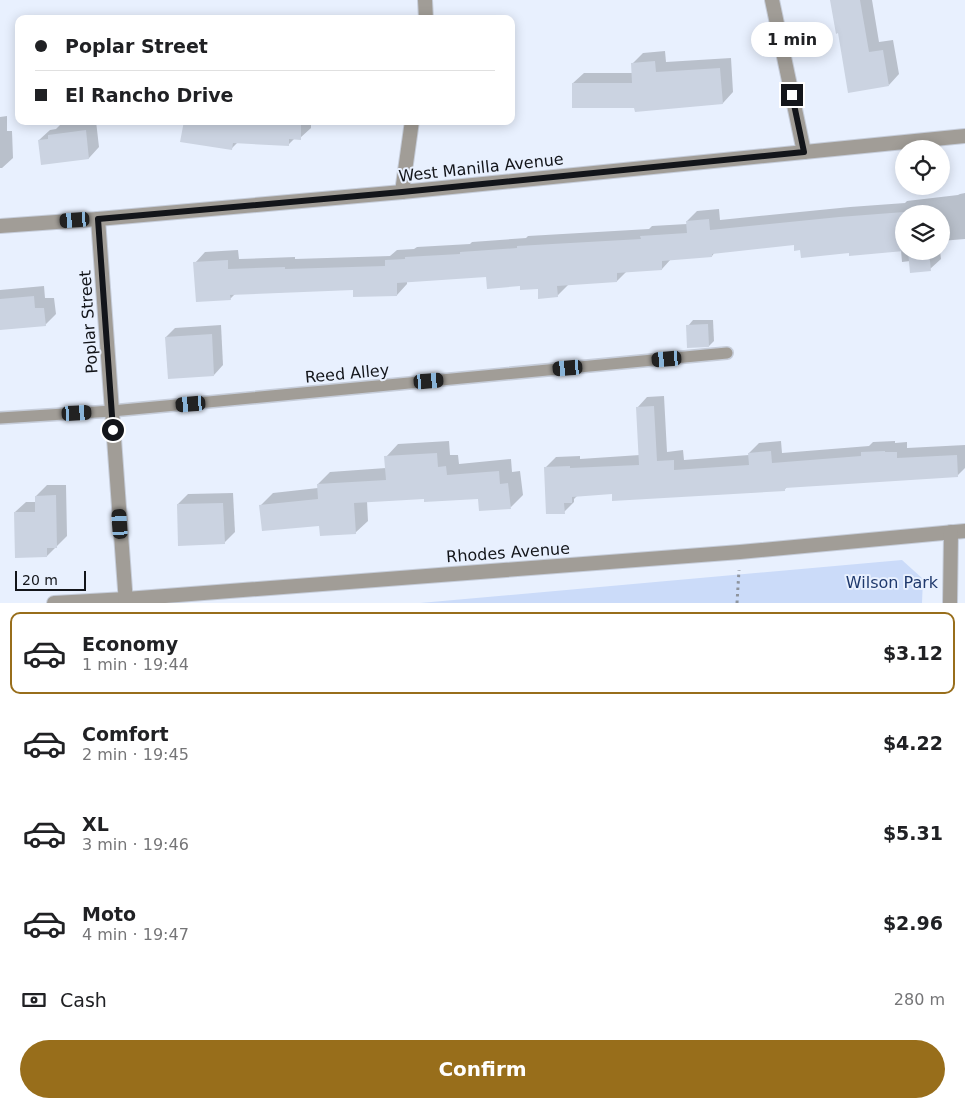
<!DOCTYPE html>
<html lang="en">
<head>
<meta charset="utf-8">
<style>
	:root { --surface:#fff; --page:#f6f6f6; --text:#202124; --muted:#757577; --line:#e0e0e0; --accent:#986e1b }
	body { margin:0; font-family:"DejaVu Sans",sans-serif; background:var(--page); color:var(--text); height:100vh; display:flex; flex-direction:column; font-size:19px; white-space:nowrap }
	* { box-sizing:border-box; margin:0 }
	p { font-size:16px; color:var(--muted) }
	.icon { flex:none; width:28px; height:28px; fill:none; stroke:currentColor; stroke-width:2; stroke-linecap:round; stroke-linejoin:round }
	.map { position:relative; height:603px; overflow:hidden }
	.details { display:flex; flex-direction:column; background:var(--surface); flex:1 }
	.details>* { flex:none }
	.guide { position:absolute; left:15px; top:15px; width:500px; height:110px; border-radius:10px; box-shadow:0 2px 12px #0003; display:grid; align-content:center; height:110px; padding:0 20px; background:var(--surface) }
	.controls { position:absolute; left:895px; top:140px; display:grid; gap:10px }
	.controls a { display:grid; place-items:center; width:55px; height:55px; border-radius:50%; background:var(--surface); box-shadow:0 2px 12px #0003; font-size:25px }
	.scale { position:absolute; left:15px; bottom:12px; width:71px; box-sizing:border-box; padding-left:5px; border:2px solid #13151a; border-top:0; font-size:14px; line-height:18px; white-space:nowrap; color:#13151a; -webkit-text-stroke:4px #e8f0fe; paint-order:stroke }
	.end { position:absolute; width:22px; height:22px; margin:-11px; border:6px solid #13151a; background:#fff; box-shadow:0 0 0 2px #fff }
	.from { border-radius:50% }
	.bubble { position:absolute; height:35px; border-radius:18px; background:var(--surface); box-shadow:0 2px 12px #0003; font-size:16px; font-weight:800; line-height:35px; text-align:center }
	.car { position:absolute; width:15px; height:30px; margin:-15px -8px; border-radius:6px; box-shadow:0 0 4px 1px #0007; background:linear-gradient(#222 24%,#8ab4d8 0 40%,#222 0 76%,#8ab4d8 0 86%,#222 0) }
	.guide b { display:flex; align-items:center; gap:18px; height:48px; font-size:19px }
	.guide b+b { border-top:1px solid var(--line) }
	.guide i { width:12px; height:12px; background:var(--text) }
	ul { padding:9px 0 0; list-style:none }
	li { display:flex; align-items:center; gap:15px; height:82px; margin:0 10px 8px; padding:0 10px; border:2px solid transparent; border-radius:10px }
	li div { flex:1 }
	li b { display:block; font-size:19px }
	li em { font-style:normal; font-weight:800 }
	li.selected { border-color:var(--accent) }
	li>.icon { width:45px; height:45px; stroke-width:1.5 }
	.pay { display:flex; align-items:center; gap:12px; height:55px; padding:0 20px; font-size:19px }
	.pay p { margin-inline-start:auto }
	.button { display:flex; gap:10px; margin-top:auto; padding:10px 20px }
	.button a { flex:1; height:58px; border-radius:30px; background:var(--accent); color:#fff; font-size:20px; font-weight:800; line-height:58px; text-align:center }
	.map>svg:first-child { display:block }
	.park { fill:#cbdbf9 }
	.shadow { fill:#0003 }
	.building { fill:#cbd3e1 }
	.lines { fill:none; stroke-linecap:round; stroke-linejoin:round }
	.service-casing { stroke:#c6cdda; stroke-width:14 }
	.minor-casing { stroke:#c6cdda; stroke-width:16 }
	.tertiary-casing { stroke:#c6cdda; stroke-width:16 }
	.path { stroke:#8e949e; stroke-width:3; stroke-dasharray:2.5 4; stroke-linecap:butt }
	.service { stroke:#a19d97; stroke-width:11 }
	.minor { stroke:#a19d97; stroke-width:14 }
	.tertiary { stroke:#a19d97; stroke-width:14 }
	.route { stroke:#13151a; stroke-width:6 }
	.labels { text-anchor:middle; stroke-width:4; stroke-linejoin:round; paint-order:stroke }
	.street-label { font-size:16px; fill:#13151a; stroke:#e8f0fe }
	.park-label { font-size:16px; fill:#1f396d; stroke:#e8f0fe }
</style>
</head>
<body>
<div class="map">
<svg width="965" height="603" viewBox="0 0 965 603">
	<rect width="100%" height="100%" fill="#e8f0fe"/>
	<path class="park" d="M902 560 923 579 922 603H420Z"/>
	<g class="shadow">
		<path d="M831 0H872L879 42 893 40 899 74 889 85 839 32Z"/>
		<path d="M665 51 666 62 731 58 733 92 723 103 636 107 573 83 584 73H633L632 64 643 53Z"/>
		<path d="M7 116V131H12L13 158 2 168H0V117Z"/>
		<path d="M91 121H96L99 147 89 158 42 164 39 140 50 130 56 129 60 125Z"/>
		<path d="M185 121H311V128L300 138H295L289 144 238 142 231 149Z"/>
		<path d="M965 193V239L941 241V214H904V251H940L941 259 930 269 910 261 902 262 901 250 850 252 801 249 795 244 715 252 712 256 671 259 662 269 627 271 617 281 568 284V285L557 296 539 288 521 285 488 276 407 281V284L397 295 354 289 235 294 230 299 195 263 205 252 238 250 239 259 295 257V259L390 256 397 250 414 249 417 247 470 244 472 242 526 238 528 236 649 229 652 226 687 224V221L697 211 719 209 720 220 850 207 905 203 907 201 958 195 960 194Z"/>
		<path d="M44 286 45 298H54L56 314 45 325 0 329V290Z"/>
		<path d="M693 320H713L714 341 709 346 688 326Z"/>
		<path d="M221 325 223 365 214 375 166 337 175 328Z"/>
		<path d="M664 396 667 452 683 450 684 460 749 455V453L759 443 781 441 782 453 869 446 873 442 895 441V443L907 442V448L965 445V468L957 476 787 487 784 490 613 493 578 495 574 499V502L564 512 545 468 556 457 580 456V459L640 455 637 408 647 397Z"/>
		<path d="M449 441 450 455H458L459 464 511 459 512 472 520 471 523 495 511 507 479 498H425L367 501 368 521 355 533 320 524 260 506 273 493 318 488V484L330 472 386 468V457L398 444Z"/>
		<path d="M47 485H66L67 536 47 556 15 512 26 502H36V496Z"/>
		<path d="M233 493 235 532 224 543 178 504 188 494Z"/>
	</g>
	<g class="building">
		<path d="M830 0H860L869 52 883 50 889 86 848 93 838 33 836 34Z"/>
		<path d="M655 61 656 72 720 68 723 104 635 112 634 108H572V83H632L631 63Z"/>
		<path d="M184 121H301V140L289 139V146L233 143 232 150 180 142Z"/>
		<path d="M86 130 89 159 41 165 38 140 48 139V135Z"/>
		<path d="M904 212V251L849 256V253L801 258 800 250 794 251V245L712 254V257L662 261V270L617 273V282L557 286 558 297 538 299V289L520 290V286L487 289 486 277 397 283V296L353 297V290L230 295 231 300 196 302 193 262 228 260V269L285 267V269L385 266V260L405 259V257L460 254V252L517 248V246L641 239 640 236 687 233 686 221 709 219 710 230 839 217Z"/>
		<path d="M908 251H929L931 271 910 273Z"/>
		<path d="M34 296 35 308H44L46 326 0 330V299Z"/>
		<path d="M708 324 709 347 687 348 686 325Z"/>
		<path d="M212 334 214 376 168 379 165 337Z"/>
		<path d="M654 406 657 461 674 460V470L749 465 748 453 771 451 772 463 861 456V452L885 451V452H897V458L957 455 958 477 785 488V491L612 501V494L572 497V503H564L565 514H546L544 467 570 466V468L639 465 636 407Z"/>
		<path d="M437 453 438 467 446 466 447 475 499 471 500 484 508 483 511 509 479 511 478 499 424 502V499L354 503 356 534 320 536 319 526 262 531 259 505 318 499 317 484 386 480 384 456Z"/>
		<path d="M56 495 57 548H47V557L15 558 14 512H35V496Z"/>
		<path d="M223 503 225 544 178 546 177 504Z"/>
	</g>
	<g class="lines">
		<defs>
			<path id="service" d="M0 418 112 411 727 353"/>
			<g id="minor">
				<path d="M425 0 426 19"/>
				<path d="M772 0 804 152"/>
				<path d="M402 192 412 121"/>
				<path d="M98 219 402 192 965 136"/>
				<path d="M54 603 126 599 740 552 965 531"/>
				<path d="M950 603 951 532"/>
			</g>
			<path id="tertiary" d="M0 226 98 219 126 603"/>
		</defs>
		<use href="#service" class="service-casing"/>
		<use href="#minor" class="minor-casing"/>
		<use href="#tertiary" class="tertiary-casing"/>
		<path class="path" d="M737 603 739 570"/>
		<use href="#service" class="service"/>
		<use href="#minor" class="minor"/>
		<use href="#tertiary" class="tertiary"/>
	</g>
	<g class="lines">
		<path class="route" d="M113 430 98 219 402 192 804 152 792 95"/>
	</g>
	<g class="labels">
		<g class="street-label">
			<text transform="translate(481 167) rotate(-6)" y="6">West Manilla Avenue</text>
			<text transform="translate(88 322) rotate(-94)" y="6">Poplar Street</text>
			<text transform="translate(347 373) rotate(-5)" y="6">Reed Alley</text>
			<text transform="translate(508 552) rotate(-4)" y="6">Rhodes Avenue</text>
		</g>
		<g class="park-label">
			<text x="892" y="588">Wilson Park</text>
		</g>
	</g>
</svg>
<div class="controls">
<a><svg class="icon" aria-label="locate" viewBox="0 0 24 24"><circle cx="12" cy="12" r="6"/><path d="M12 2v4M12 18v4M2 12h4M18 12h4"/></svg></a>
<a><svg class="icon" aria-label="layers" viewBox="0 0 24 24"><path d="M12 4l9 5-9 5-9-5zM3 14l9 5 9-5"/></svg></a>
</div>
<div class="scale">20 m</div>
<i class="end from" style="left:113px;top:430px"></i>
<i class="end" style="left:792px;top:95px"></i>
<div class="bubble" style="left:751px;top:22px;width:82px">1 min</div>
<i class="car" style="left:75px;top:220px;rotate:266deg"></i>
<i class="car" style="left:667px;top:359px;rotate:265deg"></i>
<i class="car" style="left:568px;top:368px;rotate:265deg"></i>
<i class="car" style="left:429px;top:381px;rotate:85deg"></i>
<i class="car" style="left:191px;top:404px;rotate:265deg"></i>
<i class="car" style="left:77px;top:413px;rotate:87deg"></i>
<i class="car" style="left:120px;top:524px;rotate:356deg"></i>
<div class="guide">
<b><i class="from"></i>Poplar Street</b>
<b><i></i>El Rancho Drive</b>
</div>
</div>
<section class="details">
<ul>
<li class="selected"><svg class="icon" aria-label="car" viewBox="0 0 24 24"><path d="M5 17H2v-5l4-1 3-4h7l3 4 3 1v5h-3M9 17h6M6 11h13"/><circle cx="7" cy="17" r="2"/><circle cx="17" cy="17" r="2"/></svg><div><b>Economy</b><p>1 min · 19:44</p></div><em>$3.12</em></li>
<li><svg class="icon" aria-label="car" viewBox="0 0 24 24"><path d="M5 17H2v-5l4-1 3-4h7l3 4 3 1v5h-3M9 17h6M6 11h13"/><circle cx="7" cy="17" r="2"/><circle cx="17" cy="17" r="2"/></svg><div><b>Comfort</b><p>2 min · 19:45</p></div><em>$4.22</em></li>
<li><svg class="icon" aria-label="car" viewBox="0 0 24 24"><path d="M5 17H2v-5l4-1 3-4h7l3 4 3 1v5h-3M9 17h6M6 11h13"/><circle cx="7" cy="17" r="2"/><circle cx="17" cy="17" r="2"/></svg><div><b>XL</b><p>3 min · 19:46</p></div><em>$5.31</em></li>
<li><svg class="icon" aria-label="car" viewBox="0 0 24 24"><path d="M5 17H2v-5l4-1 3-4h7l3 4 3 1v5h-3M9 17h6M6 11h13"/><circle cx="7" cy="17" r="2"/><circle cx="17" cy="17" r="2"/></svg><div><b>Moto</b><p>4 min · 19:47</p></div><em>$2.96</em></li>
</ul>
<div class="pay"><svg class="icon" aria-label="cash" viewBox="0 0 24 24"><path d="M3 7h18v10H3z"/><circle cx="12" cy="12" r="2"/></svg>Cash<p>280 m</p></div>
<div class="button"><a>Confirm</a></div>
</section>
</body>
</html>
